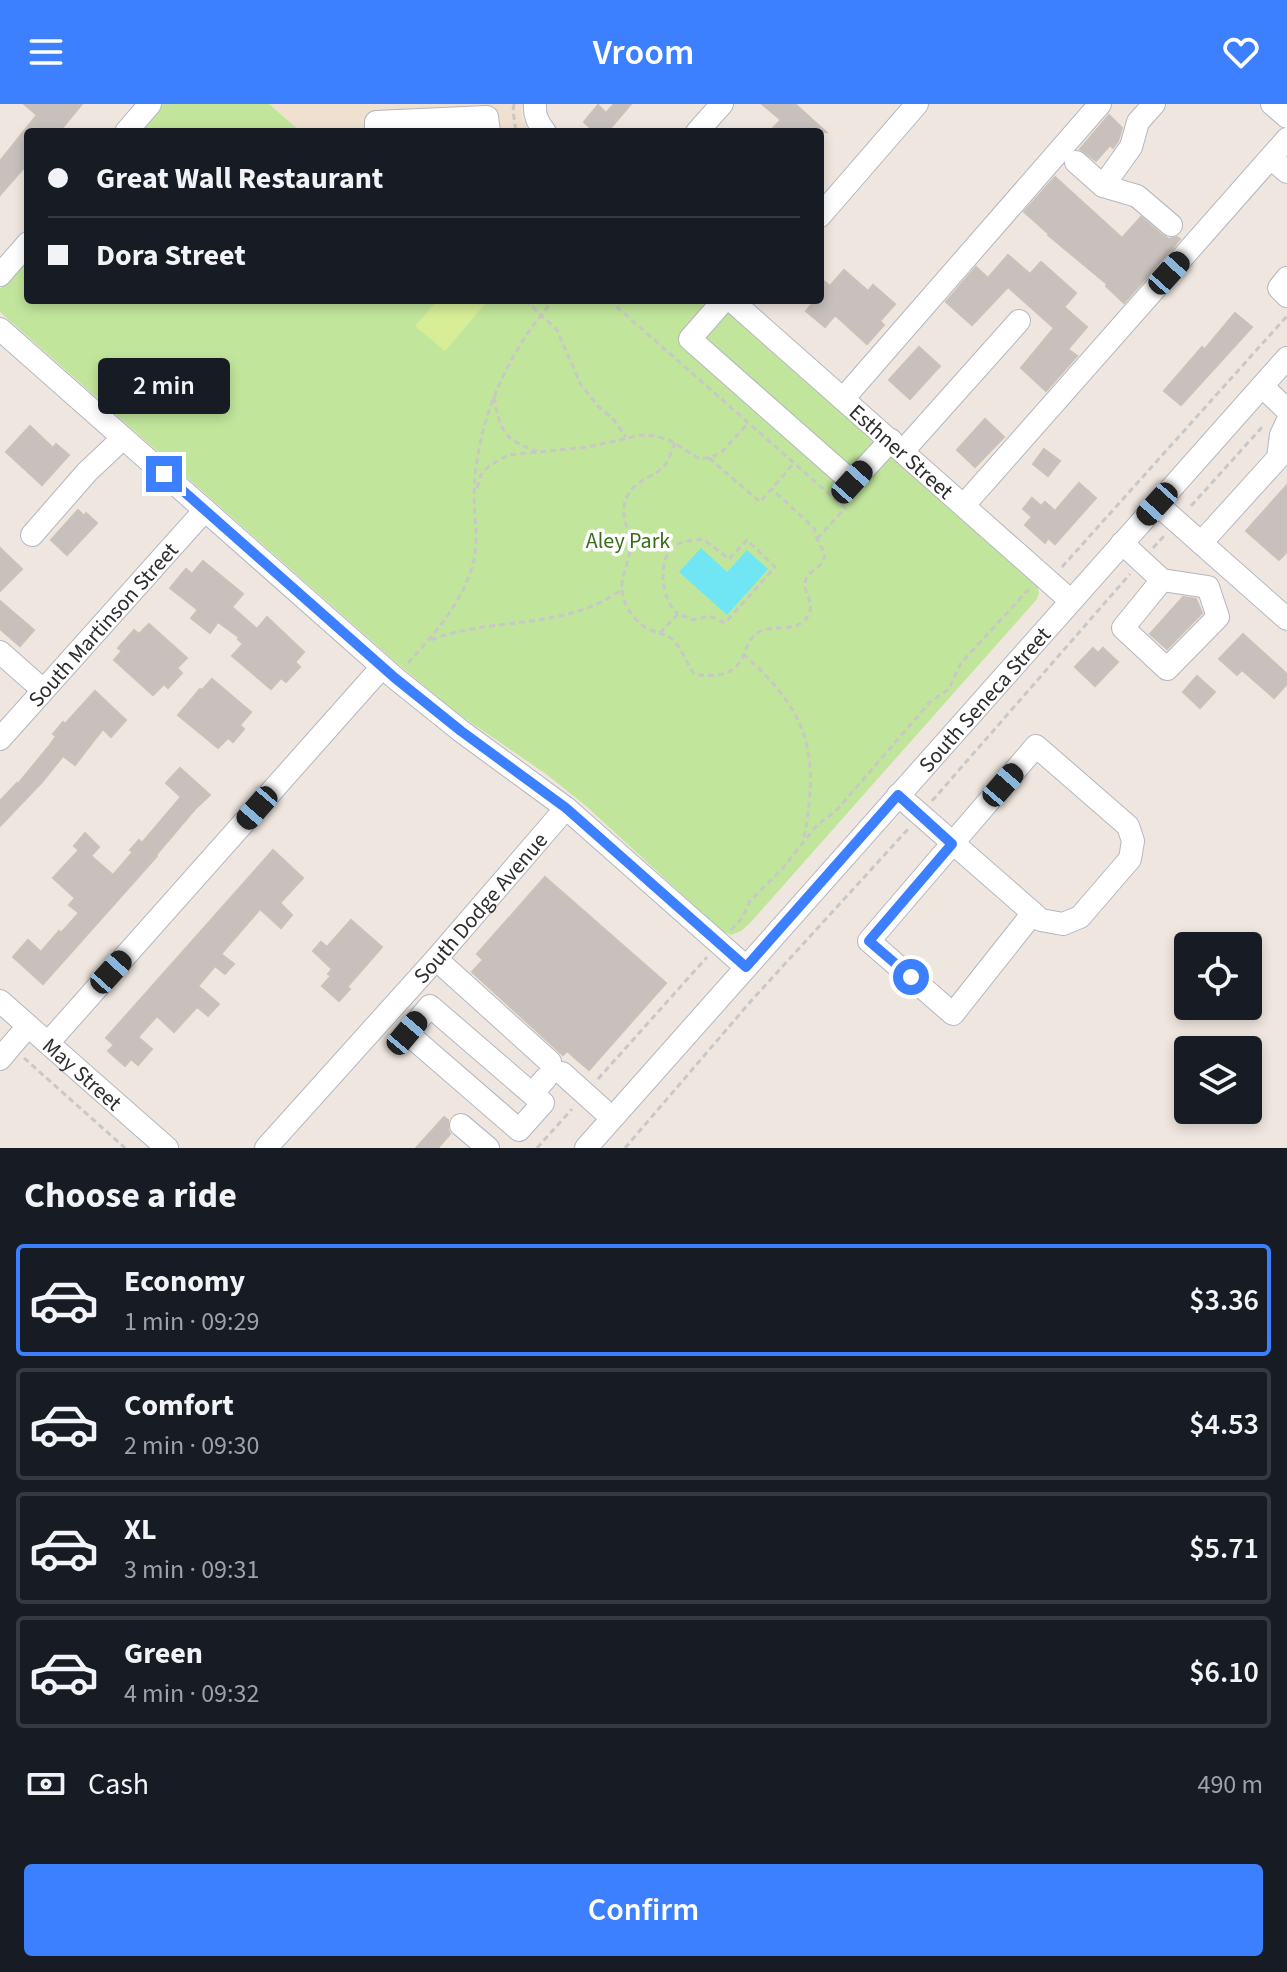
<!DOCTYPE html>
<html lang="en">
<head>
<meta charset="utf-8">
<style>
	:root { --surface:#171b24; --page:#242831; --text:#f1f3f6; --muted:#9ea1a6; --line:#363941; --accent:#3c80ff }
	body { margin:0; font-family:"Source Sans 3",sans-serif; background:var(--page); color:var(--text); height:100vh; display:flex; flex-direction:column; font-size:30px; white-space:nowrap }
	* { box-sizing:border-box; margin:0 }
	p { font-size:26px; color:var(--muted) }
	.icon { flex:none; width:44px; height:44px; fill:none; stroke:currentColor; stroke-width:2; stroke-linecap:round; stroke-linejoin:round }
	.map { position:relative; height:1044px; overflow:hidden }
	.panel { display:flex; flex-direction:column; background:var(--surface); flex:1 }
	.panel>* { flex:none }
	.top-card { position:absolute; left:24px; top:24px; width:800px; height:176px; border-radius:8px; box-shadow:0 4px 12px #0003; display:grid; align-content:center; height:176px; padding:0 24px; background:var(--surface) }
	.controls { position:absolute; left:1174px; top:828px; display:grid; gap:16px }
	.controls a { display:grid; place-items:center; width:88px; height:88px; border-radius:8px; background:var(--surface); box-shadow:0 4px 12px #0003; font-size:40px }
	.end { position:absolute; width:36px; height:36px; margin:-18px; border:10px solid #3c80ff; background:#fff; box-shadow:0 0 0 4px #fff }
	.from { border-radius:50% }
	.bubble { position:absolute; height:56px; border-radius:8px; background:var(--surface); box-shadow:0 4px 12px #0003; font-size:26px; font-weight:600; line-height:56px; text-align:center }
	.car { position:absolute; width:24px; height:48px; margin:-24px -12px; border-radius:10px; box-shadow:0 0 6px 2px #0007; background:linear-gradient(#222 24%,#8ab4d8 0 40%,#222 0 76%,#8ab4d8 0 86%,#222 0) }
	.top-card b { display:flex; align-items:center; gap:28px; height:76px; font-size:30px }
	.top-card b+b { border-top:2px solid var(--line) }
	.top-card i { width:20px; height:20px; background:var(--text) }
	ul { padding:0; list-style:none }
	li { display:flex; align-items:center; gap:24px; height:112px; margin:0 16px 12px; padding:0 8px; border:4px solid var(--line); border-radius:8px }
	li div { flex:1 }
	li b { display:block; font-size:30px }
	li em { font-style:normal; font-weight:600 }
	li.selected { border-color:var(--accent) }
	li>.icon { width:72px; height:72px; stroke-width:1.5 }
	h2 { padding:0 24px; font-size:36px; line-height:96px }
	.pay { display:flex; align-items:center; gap:20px; height:88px; padding:0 24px; font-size:30px }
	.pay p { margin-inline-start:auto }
	.cta { display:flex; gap:16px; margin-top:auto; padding:16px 24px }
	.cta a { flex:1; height:92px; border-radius:8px; background:var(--accent); color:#fff; font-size:32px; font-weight:600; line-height:92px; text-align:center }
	header { display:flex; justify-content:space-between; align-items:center; height:104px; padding:0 24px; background:var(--accent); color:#fff; font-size:36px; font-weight:600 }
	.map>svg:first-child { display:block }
	.education { fill:#f0e0cf }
	.green { fill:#c1e69b }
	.pitch { fill:#d7ee96 }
	.water { fill:#70e5f3 }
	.building { fill:#c7c0bc; stroke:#cbc1b8; stroke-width:2 }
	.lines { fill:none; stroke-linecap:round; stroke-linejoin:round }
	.minor-casing { stroke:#b3b7c1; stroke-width:24 }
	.path { stroke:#c8c8c8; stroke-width:3; stroke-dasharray:6 4; stroke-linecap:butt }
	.minor { stroke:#fff; stroke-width:22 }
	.route { stroke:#3c80ff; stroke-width:10 }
	.labels { text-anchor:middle; stroke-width:7; stroke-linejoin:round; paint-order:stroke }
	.street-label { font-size:22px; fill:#2d2d2d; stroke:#fff }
	.park-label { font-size:22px; fill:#386e19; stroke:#fff }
</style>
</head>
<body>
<header><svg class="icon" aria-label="menu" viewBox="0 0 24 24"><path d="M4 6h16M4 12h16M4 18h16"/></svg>Vroom<svg class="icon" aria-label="heart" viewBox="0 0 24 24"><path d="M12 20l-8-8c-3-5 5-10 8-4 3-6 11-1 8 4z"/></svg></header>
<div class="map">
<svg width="1287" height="1044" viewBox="0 0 1287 1044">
	<rect width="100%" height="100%" fill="#efe6df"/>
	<path class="education" d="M269 0H521V13L529 28H301Z"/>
	<g class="green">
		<path d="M163 0H269L301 28H138Z"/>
		<path d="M28 153V196H717L1037 481 1039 489 1037 495 750 819 741 827 731 831 722 827 586 702 546 670 457 609 398 560 0 208V185Z"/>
	</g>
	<path class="pitch" d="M438 196H483L486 199 445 247 415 222Z"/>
	<path class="water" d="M701 444 727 468 747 446 768 465 727 511 679 468Z"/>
	<g class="building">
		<path d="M24 0H82L59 28H28V59L0 91V57L37 11Z"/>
		<path d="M614 0H631L607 28H595L584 18 598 1 606 9Z"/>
		<path d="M762 0H795L826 28H769L781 16Z"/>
		<path d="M1109 11 1122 24 1118 37 1113 44 1110 41 1096 57 1080 45Z"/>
		<path d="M1055 73 1122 134 1141 113 1163 132 1169 135 1177 133 1180 135 1124 199 1106 182 1107 180 1048 131 1049 130 1024 108Z"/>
		<path d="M1008 151 1030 170 1041 158 1076 189 1064 203 1087 223 1068 245 1077 252 1046 287 1021 264 1054 224 1008 183 972 221 946 198 976 163 988 174Z"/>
		<path d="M844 166 868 187 873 181 895 200 880 217 884 221 867 240 835 211 825 223 806 207 815 196H820V174L830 182Z"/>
		<path d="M1235 209 1252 223 1181 301 1164 287 1202 243 1205 245Z"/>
		<path d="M919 243 940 262 910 295 889 276Z"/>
		<path d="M985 315 1004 333 975 363 957 346Z"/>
		<path d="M30 322 53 344 56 340 69 351 42 381 6 348Z"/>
		<path d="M1044 345 1060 357 1048 372 1033 360Z"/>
		<path d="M1079 379 1096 394 1055 440 1048 434 1045 439 1025 421 1032 413 1023 405 1032 394 1041 402 1045 398 1055 407Z"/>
		<path d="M1287 381V448L1279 456 1246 427Z"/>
		<path d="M78 406 84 412 86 409 97 419 67 451 51 436Z"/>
		<path d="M0 444 22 465 0 487Z"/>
		<path d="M203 457 243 490 232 503 257 525 267 513 304 548 295 558 300 563 286 578 281 574 271 585 232 552 243 540 238 535 240 534 218 518 210 529 191 514 198 506 170 484 186 465 192 470Z"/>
		<path d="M1183 493 1196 495 1202 509 1167 545 1150 530Z"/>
		<path d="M0 497 34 526 20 542 0 525Z"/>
		<path d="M149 520 187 554 177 564 182 569 168 584 164 580 153 591 114 556 122 547 118 544 134 526 139 530Z"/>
		<path d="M1243 530 1287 570V580L1274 594 1242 566 1237 571 1219 555Z"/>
		<path d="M1093 544 1098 549 1103 544 1118 558 1095 582 1075 563Z"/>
		<path d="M1197 572 1215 588 1200 604 1183 588Z"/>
		<path d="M212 575 251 608 240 621 244 625 233 638 228 634 218 644 178 611 200 585 202 586Z"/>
		<path d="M95 587 126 616 111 633 103 625 75 661 63 652 42 678 0 722V697L17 679 18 680 50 641 56 632 53 630 63 618 65 620Z"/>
		<path d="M180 664 210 691 195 705 156 751 157 752 43 880 13 853 28 836 41 848 59 827 61 829 79 809 69 801 75 794 53 774 79 746 74 742 85 729 99 743 91 752 113 771 133 748 130 746 139 736 142 739 181 693 166 679Z"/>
		<path d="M273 746 303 774 280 799 292 811 281 824 260 805 221 850 234 860 225 870 215 862 198 882 219 900 208 912 197 903 174 928 157 912 138 933 152 945 138 961 131 955 125 962 108 947 114 941 106 934Z"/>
		<path d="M545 773 666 879 589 966 567 947 563 951 472 868 483 856 477 850Z"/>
		<path d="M351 816 382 843 347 883 350 885 339 897 322 882 331 872 328 870 332 865 313 847 321 838 327 843Z"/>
		<path d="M444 1013 448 1016V1025L450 1030 438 1044H416Z"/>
	</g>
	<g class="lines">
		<defs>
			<g id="minor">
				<path d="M535 0C534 11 538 20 545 28"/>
				<path d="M1272 0 1287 13"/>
				<path d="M126 28 150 0"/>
				<path d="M376 28V18L487 13 489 28"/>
				<path d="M697 28 722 0"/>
				<path d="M1271 54 1287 68"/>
				<path d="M1076 58 1103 82 1131 43 1138 18 1154 0"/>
				<path d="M1103 82 1137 92 1171 121"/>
				<path d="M820 112 917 0"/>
				<path d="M0 171 28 139"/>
				<path d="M1287 174 1279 184 1287 192"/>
				<path d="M724 196 690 235 852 378 891 336"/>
				<path id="s1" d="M731 196 1071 497"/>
				<path d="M0 225 395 574 461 627 566 704 746 863"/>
				<path d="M1262 282 1287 306"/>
				<path d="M843 295 1100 0"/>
				<path d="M903 347 1019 217"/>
				<path d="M1157 400 1287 515"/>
				<path d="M964 401 1287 35"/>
				<path d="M32 431 87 368 123 334"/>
				<path d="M1122 439 1162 476 1208 483 1218 513 1167 565 1123 524 1162 476"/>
				<path d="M1201 439 1278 354 1281 331 1287 318"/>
				<path d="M0 548 43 586"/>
				<path id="s2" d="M0 635 205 406"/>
				<path d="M898 691 1041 816 1063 820 1080 813 1130 755 1133 737 1128 722 1036 642 869 837 953 910 1033 809"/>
				<path d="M436 855 550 958"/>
				<path id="s3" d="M0 897 167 1044"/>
				<path d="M48 939 382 563"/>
				<path d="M0 955 28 922"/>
				<path d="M562 969 612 1014"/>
				<path d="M532 990 543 999 519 1026 407 929 430 902 532 990 546 974"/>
				<path d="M461 1021 488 1044"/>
				<path id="s4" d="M266 1044 436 855 566 704"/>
				<path id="s5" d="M586 1044 1287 254"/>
			</g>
		</defs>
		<use href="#minor" class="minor-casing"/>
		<g class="path">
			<path d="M514 0 513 6 516 28"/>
			<path d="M525 196 557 226 581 281 598 302 614 316 626 333"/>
			<path d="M609 196 845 404 817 435"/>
			<path d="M494 293C500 327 504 336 537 347"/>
			<path d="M675 339C672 346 669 356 664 362 655 373 636 374 627 393 618 411 630 424 630 441 631 456 621 470 622 484 622 502 637 521 653 527 662 530 669 531 675 538 683 547 687 560 694 570 711 573 729 573 740 558 748 546 745 537 759 528 775 519 798 531 809 510 814 499 805 490 805 480 805 470 814 467 820 461 823 458 824 454 825 450L817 435 814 424 772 385"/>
			<path d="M709 354 760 398 794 359"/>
			<path d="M477 384 481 371 489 362 508 351 588 343 641 331 656 332 671 337 698 354H709L722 348 747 320"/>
			<path d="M1191 402 1263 322"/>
			<path d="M1153 444 1164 432"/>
			<path d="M1062 463 1287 212"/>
			<path d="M660 529 678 510 693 516 710 512 725 519 775 463 747 436 729 455 703 435C693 436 679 437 672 444 657 459 662 498 678 510"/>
			<path d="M431 536C492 512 567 527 622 485"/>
			<path d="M743 550C811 610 820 651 803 739"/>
			<path d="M408 559C435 529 460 502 472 463 480 439 474 415 474 390 476 319 506 249 554 196"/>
			<path d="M932 697 1130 470"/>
			<path d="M731 826 742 814 750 797 782 765 818 720 835 708 930 598 949 585 961 559 1029 485"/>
			<path d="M24 954 125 1044"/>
			<path d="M598 975 707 853"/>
			<path d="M537 1044 572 1005"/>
			<path d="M625 1044 751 897 909 724"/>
		</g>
		<use href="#minor" class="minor"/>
	</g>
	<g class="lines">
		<path class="route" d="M164 370 395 574 461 627 566 704 746 863 898 691 952 740 869 837 911 873"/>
	</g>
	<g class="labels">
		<g class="street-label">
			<text dy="8" stroke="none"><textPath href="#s1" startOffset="228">Esthner Street</textPath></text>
			<text dy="8" stroke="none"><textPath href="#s2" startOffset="154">South Martinson Street</textPath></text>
			<text dy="8" stroke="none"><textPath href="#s5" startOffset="600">South Seneca Street</textPath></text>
			<text dy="8" stroke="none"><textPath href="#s4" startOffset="322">South Dodge Avenue</textPath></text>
			<text dy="8" stroke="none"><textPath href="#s3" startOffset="110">May Street</textPath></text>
		</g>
		<g class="park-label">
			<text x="628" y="444">Aley Park</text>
		</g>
	</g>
</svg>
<div class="controls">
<a><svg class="icon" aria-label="locate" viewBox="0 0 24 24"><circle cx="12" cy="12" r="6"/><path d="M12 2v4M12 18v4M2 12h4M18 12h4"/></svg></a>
<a><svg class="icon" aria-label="layers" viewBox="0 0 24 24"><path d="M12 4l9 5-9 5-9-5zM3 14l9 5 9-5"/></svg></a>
</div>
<i class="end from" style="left:911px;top:873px"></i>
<i class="end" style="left:164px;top:370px"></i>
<div class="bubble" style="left:98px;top:254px;width:132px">2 min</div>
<i class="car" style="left:1169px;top:169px;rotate:42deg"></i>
<i class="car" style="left:852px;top:378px;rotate:42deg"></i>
<i class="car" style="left:1157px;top:400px;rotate:222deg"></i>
<i class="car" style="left:1003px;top:681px;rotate:41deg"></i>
<i class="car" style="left:257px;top:704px;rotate:221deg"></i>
<i class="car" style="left:111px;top:868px;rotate:42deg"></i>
<i class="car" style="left:407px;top:929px;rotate:40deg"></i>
<div class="top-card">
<b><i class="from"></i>Great Wall Restaurant</b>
<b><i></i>Dora Street</b>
</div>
</div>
<section class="panel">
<h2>Choose a ride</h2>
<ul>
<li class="selected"><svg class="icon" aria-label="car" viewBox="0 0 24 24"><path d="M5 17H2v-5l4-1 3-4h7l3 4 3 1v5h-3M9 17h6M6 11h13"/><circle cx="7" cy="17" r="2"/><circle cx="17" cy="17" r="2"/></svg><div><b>Economy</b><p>1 min · 09:29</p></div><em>$3.36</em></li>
<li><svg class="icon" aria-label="car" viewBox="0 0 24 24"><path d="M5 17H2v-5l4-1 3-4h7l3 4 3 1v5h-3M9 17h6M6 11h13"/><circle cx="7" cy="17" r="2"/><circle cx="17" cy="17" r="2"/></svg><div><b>Comfort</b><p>2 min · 09:30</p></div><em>$4.53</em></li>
<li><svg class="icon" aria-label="car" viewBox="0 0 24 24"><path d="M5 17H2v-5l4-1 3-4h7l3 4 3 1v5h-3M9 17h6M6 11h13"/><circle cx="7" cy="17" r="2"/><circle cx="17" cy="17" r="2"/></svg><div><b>XL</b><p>3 min · 09:31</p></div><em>$5.71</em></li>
<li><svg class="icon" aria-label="car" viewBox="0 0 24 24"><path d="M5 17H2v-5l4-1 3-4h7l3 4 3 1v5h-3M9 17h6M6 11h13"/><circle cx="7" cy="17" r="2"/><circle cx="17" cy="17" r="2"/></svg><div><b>Green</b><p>4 min · 09:32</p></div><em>$6.10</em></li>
</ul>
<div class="pay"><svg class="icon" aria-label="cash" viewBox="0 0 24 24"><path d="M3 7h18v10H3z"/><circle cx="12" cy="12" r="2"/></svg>Cash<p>490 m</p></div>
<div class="cta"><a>Confirm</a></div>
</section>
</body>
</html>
